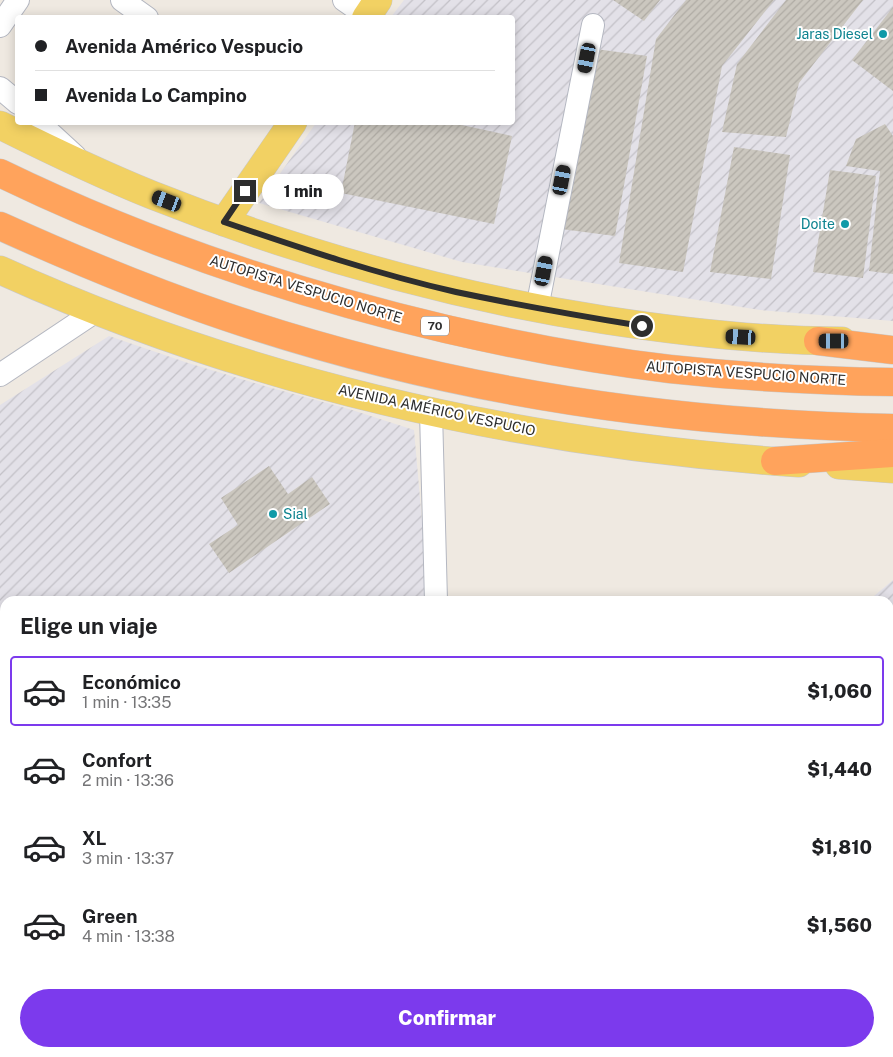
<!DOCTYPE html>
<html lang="es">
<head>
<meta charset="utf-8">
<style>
	:root { --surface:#fff; --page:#f2f2f2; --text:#202124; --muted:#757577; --line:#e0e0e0; --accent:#7c3aed }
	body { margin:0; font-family:"Public Sans",sans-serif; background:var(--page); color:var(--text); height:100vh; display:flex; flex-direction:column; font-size:19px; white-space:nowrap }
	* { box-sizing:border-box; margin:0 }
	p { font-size:16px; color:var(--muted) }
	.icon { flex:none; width:28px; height:28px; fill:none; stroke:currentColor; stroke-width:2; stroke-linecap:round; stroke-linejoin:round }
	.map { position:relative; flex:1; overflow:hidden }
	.side { position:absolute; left:0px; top:596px; width:894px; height:461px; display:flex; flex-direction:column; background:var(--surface); border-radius:15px 15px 0 0; box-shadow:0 2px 12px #0003 }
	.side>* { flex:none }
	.top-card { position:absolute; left:15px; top:15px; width:500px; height:110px; border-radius:5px; box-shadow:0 2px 12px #0003; display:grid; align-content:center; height:110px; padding:0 20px; background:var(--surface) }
	.end { position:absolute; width:22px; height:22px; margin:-11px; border:6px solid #2e2e2e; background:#fff; box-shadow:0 0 0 2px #fff }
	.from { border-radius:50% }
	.bubble { position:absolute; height:35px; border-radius:18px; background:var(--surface); box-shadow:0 2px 12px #0003; font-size:16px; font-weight:800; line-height:35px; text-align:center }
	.car { position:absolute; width:15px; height:30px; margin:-15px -8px; border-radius:6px; box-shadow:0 0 4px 1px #0007; background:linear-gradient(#222 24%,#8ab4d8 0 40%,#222 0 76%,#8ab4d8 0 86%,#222 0) }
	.top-card b { display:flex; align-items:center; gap:18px; height:48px; font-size:19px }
	.top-card b+b { border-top:1px solid var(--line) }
	.top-card i { width:12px; height:12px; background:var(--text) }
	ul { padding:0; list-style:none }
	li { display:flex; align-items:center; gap:15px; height:70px; margin:0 10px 8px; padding:0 10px; border:2px solid transparent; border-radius:5px }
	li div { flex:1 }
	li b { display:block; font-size:19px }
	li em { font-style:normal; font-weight:800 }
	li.on { border-color:var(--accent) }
	li>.icon { width:45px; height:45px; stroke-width:1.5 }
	h2 { padding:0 20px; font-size:22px; line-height:60px }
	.cta { display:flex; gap:10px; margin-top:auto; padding:10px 20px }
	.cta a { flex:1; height:58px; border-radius:30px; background:var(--accent); color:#fff; font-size:20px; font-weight:800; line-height:58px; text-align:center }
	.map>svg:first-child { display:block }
	.industrial { fill:url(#industrial-furrows) }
	.grass { fill:url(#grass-tufts) }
	.building { fill:url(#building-hatch) }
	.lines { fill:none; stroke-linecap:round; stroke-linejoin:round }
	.minor-casing { stroke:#b4b7c1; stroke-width:24 }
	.major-casing { stroke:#c9c9c9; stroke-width:29 }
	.highway-casing { stroke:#c9c9c9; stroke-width:29 }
	.minor { stroke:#fff; stroke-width:22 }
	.major { stroke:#f2d163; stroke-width:28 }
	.highway { stroke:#ffa35c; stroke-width:28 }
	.route { stroke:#2e2e2e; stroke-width:6 }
	.culture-dot { fill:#0f9aa8; stroke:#fff; stroke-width:2 }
	.labels { text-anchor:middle; stroke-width:4; stroke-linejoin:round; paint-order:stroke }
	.shield { fill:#fff; stroke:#6d6d6d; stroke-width:1 }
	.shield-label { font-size:12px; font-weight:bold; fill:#2e2e2e }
	.culture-label { font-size:14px; fill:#0d838f; stroke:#fff; text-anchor:end }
	.street-label { font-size:14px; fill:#2e2e2e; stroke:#fff }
</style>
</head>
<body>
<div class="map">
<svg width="893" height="1057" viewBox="0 0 893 1057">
	<defs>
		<pattern id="industrial-furrows" width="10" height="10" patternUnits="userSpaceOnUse" patternTransform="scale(1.25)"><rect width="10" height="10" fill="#e3e1e8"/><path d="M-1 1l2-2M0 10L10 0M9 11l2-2" fill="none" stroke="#c3c1c7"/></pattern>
		<pattern id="grass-tufts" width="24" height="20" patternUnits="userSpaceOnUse" patternTransform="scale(1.25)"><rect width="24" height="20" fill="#b6e59e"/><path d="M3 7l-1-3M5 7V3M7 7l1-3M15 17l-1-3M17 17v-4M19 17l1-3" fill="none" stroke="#9dc588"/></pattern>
		<pattern id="building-hatch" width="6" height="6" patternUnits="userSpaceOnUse" patternTransform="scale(1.25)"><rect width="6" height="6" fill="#cbc7bf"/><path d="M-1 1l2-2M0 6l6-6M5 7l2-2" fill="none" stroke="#afaba4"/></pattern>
	</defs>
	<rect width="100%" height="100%" fill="#efe9e1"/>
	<g class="industrial">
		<path d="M404 0H893V321L760 310 462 262 259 203 316 123 512 122V18L391 17Z"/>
		<path d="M109 336 188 363 268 387 349 409 414 430 429 601H5V742L0 735V405Z"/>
		<path d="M893 580V1057H725V1052H889V601H868Z"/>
		<path d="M5 754V1027L0 1026V758Z"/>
		<path d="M476 1052 477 1057H69L67 1053Z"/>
	</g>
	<path class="grass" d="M0 1029 5 1030V1052L67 1053 69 1057H0Z"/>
	<g class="building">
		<path d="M613 0H660L644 21Z"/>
		<path d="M686 0H774L722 66 683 272 619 263 656 39Z"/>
		<path d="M786 0H863L799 83 786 137 722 132 737 64Z"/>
		<path d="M893 7V91L852 60Z"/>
		<path d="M596 49 647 56 615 236 561 229Z"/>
		<path d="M355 122H448L512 136 494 224 341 193Z"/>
		<path d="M885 124 893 136V274L869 271 880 171 846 166 856 139Z"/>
		<path d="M734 147 790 155 771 279 710 272Z"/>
		<path d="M830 170 876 176 863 278 813 272Z"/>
		<path d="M269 466 288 494 312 477 330 504 229 573 209 544 238 525 221 498Z"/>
	</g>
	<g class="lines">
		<defs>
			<g id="minor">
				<path d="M122 0 147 18"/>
				<path d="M344 0 367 16"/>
				<path d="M0 26 18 0"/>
				<path d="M0 88 18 103"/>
				<path d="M38 122 75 156"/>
				<path d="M537 308 593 25"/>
				<path d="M0 375 96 311"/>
				<path d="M431 412 436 601"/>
				<path d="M889 628 893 663"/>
				<path d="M889 784 893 783"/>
				<path d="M889 854 893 853"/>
				<path d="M0 927 5 924"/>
				<path d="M889 930 893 945"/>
				<path d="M0 977H5"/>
				<path d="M474 1052 475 1057"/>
				<path d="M745 1057 746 1052"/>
			</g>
			<g id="major">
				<path d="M366 18 378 0"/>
				<path d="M0 125C50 150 100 174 152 195 298 253 450 296 605 320 683 332 762 341 842 341"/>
				<path d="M224 222 293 122"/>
				<path d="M0 270C251 384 524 444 799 463"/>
				<path d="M839 465 893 469"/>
			</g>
			<g id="highway">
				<path d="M0 173C142 242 293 293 446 329 520 346 595 360 670 369 744 377 819 381 893 382"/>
				<path d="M0 226C73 259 147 290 224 316 439 389 666 424 893 428"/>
				<path d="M818 341 893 350"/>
				<path d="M775 461 893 453"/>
			</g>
		</defs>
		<use href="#minor" class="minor-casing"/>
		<use href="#major" class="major-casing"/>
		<use href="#highway" class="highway-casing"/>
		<use href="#minor" class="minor"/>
		<use href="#major" class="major"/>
		<use href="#highway" class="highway"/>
	</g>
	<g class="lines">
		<path class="route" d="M245 191 224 222C300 248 377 274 456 292 518 305 580 316 642 326"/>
	</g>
	<g class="culture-dot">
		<circle cx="883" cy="34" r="5"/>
		<circle cx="845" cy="224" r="5"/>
		<circle cx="273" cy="514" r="5"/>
	</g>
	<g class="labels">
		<rect class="shield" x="421" y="316.5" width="28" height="19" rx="4"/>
		<g class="shield-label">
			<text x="435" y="330">70</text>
		</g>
		<g class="culture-label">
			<text x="873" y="39">Jaras Diesel</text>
			<text x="835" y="229">Doite</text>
			<text x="283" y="519" text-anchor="start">Sial</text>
		</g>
		<g class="street-label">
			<text transform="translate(306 289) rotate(17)" y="5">AUTOPISTA VESPUCIO NORTE</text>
			<text transform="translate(746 373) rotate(4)" y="5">AUTOPISTA VESPUCIO NORTE</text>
			<text transform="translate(437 410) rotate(12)" y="5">AVENIDA AMÉRICO VESPUCIO</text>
		</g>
	</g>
</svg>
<i class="end from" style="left:642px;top:326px"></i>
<i class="end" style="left:245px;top:191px"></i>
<div class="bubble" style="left:262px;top:174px;width:82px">1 min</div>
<i class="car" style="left:587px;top:58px;rotate:191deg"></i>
<i class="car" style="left:562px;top:180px;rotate:11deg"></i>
<i class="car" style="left:167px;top:201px;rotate:291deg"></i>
<i class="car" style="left:544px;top:271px;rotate:11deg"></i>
<i class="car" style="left:741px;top:337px;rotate:273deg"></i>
<i class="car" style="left:834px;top:341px;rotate:270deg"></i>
<div class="top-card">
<b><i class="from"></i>Avenida Américo Vespucio</b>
<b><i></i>Avenida Lo Campino</b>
</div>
<section class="side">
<h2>Elige un viaje</h2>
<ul>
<li class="on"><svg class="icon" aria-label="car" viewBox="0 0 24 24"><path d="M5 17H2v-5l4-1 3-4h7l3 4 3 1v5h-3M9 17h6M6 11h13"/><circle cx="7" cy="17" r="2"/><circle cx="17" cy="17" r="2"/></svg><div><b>Económico</b><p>1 min · 13:35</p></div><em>$1,060</em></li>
<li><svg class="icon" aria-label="car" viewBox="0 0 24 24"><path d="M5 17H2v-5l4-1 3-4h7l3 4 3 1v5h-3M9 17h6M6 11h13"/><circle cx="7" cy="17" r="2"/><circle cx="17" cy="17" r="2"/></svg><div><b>Confort</b><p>2 min · 13:36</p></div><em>$1,440</em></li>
<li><svg class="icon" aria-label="car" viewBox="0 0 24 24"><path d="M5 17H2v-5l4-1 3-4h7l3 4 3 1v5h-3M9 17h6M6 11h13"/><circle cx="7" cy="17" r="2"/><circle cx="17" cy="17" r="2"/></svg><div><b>XL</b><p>3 min · 13:37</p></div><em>$1,810</em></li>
<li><svg class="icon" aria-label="car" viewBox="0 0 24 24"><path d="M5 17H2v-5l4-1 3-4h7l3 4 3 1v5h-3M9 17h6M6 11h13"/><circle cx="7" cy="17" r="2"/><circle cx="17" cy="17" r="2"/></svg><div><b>Green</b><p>4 min · 13:38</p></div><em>$1,560</em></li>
</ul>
<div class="cta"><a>Confirmar</a></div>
</section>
</div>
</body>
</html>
